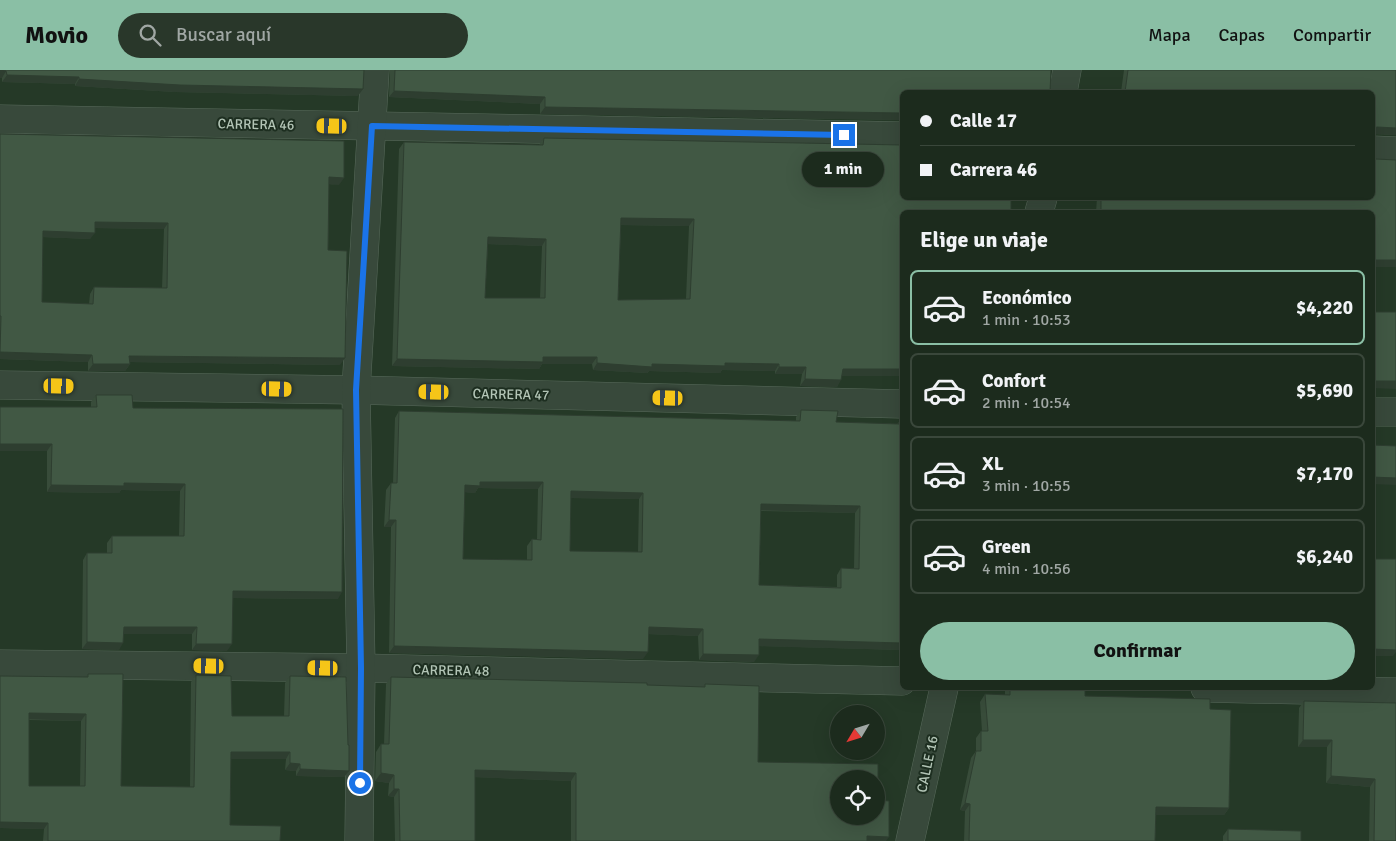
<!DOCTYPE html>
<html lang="es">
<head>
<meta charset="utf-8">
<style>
	:root { --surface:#1c2b1d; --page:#29372a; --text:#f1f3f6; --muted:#a0a7a4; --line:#3a473b; --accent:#8abfa5 }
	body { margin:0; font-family:Signika,sans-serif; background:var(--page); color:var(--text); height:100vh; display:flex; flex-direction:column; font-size:19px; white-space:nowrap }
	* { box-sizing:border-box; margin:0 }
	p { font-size:16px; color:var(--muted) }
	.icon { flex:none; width:28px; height:28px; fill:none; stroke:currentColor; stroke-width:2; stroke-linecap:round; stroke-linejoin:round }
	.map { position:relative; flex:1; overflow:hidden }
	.sheet { position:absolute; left:900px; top:140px; width:475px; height:480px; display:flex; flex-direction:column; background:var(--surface); border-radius:8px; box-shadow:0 5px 20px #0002,0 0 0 1px var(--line) }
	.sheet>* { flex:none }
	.hud { position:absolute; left:900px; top:20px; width:475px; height:110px; border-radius:8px; box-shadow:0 5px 20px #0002,0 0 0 1px var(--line); display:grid; align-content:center; height:110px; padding:0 20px; background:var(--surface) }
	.needle { width:32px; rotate:232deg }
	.fabs { position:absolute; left:830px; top:635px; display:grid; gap:10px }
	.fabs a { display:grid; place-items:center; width:55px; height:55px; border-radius:50%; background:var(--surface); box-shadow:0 5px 20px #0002,0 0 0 1px var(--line); font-size:25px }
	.end { position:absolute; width:22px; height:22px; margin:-11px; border:6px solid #1a73e8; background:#fff; box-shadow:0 0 0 2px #fff }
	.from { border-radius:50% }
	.bubble { position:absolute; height:35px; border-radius:18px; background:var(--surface); box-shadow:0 5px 20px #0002,0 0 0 1px var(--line); font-size:16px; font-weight:700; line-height:35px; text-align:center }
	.car { position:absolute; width:15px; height:30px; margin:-15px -8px; border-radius:6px; box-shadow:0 0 4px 1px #0007; background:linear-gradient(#f5c518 24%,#345 0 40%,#f5c518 0 76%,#345 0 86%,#f5c518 0) }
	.hud b { display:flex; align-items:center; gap:18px; height:48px; font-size:19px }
	.hud b+b { border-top:1px solid var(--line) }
	.hud i { width:12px; height:12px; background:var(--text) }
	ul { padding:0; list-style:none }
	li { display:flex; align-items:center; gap:15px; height:75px; margin:0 10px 8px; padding:0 10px; border:2px solid var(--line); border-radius:8px }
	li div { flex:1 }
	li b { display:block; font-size:19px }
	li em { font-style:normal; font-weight:700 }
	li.selected { border-color:var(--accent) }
	li>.icon { width:45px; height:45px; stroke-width:1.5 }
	h2 { padding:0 20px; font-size:22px; line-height:60px }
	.action { display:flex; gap:10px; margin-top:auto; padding:10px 20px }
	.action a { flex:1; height:58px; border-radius:30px; background:var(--accent); color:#111; font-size:20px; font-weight:700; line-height:58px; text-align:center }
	header { display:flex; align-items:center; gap:30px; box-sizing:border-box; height:70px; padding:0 25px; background:var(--accent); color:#111 }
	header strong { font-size:24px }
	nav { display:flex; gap:28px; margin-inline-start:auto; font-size:18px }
	.search { width:350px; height:45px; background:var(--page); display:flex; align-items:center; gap:12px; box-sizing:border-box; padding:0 18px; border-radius:28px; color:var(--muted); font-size:19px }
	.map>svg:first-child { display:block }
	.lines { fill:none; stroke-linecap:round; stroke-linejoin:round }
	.minor-casing { stroke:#586a5b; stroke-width:29 }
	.minor { stroke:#38493b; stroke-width:28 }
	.wall { fill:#384c3a; fill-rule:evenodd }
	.shaded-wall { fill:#2e3e30 }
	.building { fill:#415844; stroke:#2e3e30; fill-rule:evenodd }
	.route { stroke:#1a73e8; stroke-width:6 }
	.labels { text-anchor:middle; stroke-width:4; stroke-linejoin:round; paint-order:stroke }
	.street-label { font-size:14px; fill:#b3c5b6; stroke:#1d2e20 }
</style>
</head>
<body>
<header>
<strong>Movio</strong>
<div class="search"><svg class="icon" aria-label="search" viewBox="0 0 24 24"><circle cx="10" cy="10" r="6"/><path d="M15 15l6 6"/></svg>Buscar aquí</div>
<nav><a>Mapa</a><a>Capas</a><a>Compartir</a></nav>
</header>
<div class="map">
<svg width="1396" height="771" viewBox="0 0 1396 771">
	<rect width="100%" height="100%" fill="#253927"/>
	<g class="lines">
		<defs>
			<g id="minor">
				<path d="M1063 22 1067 0"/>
				<path d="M0 49 902 66"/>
				<path d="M1372 80 1396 81"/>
				<path d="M1039 142 1043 128"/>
				<path d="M0 315 356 320 902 334"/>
				<path d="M1372 342H1396"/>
				<path d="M0 594 361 598 902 611"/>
				<path d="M1205 618 1396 622"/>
				<path d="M359 771 361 598 356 320 375 0"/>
				<path d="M910 771 944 618"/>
			</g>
		</defs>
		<use href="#minor" class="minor-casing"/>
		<use href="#minor" class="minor"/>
	</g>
	<g class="wall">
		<path d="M0 0 358 26 175 22 75 16V14L2 12V8H0Z"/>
		<path d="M390 0H1051L902 22V50L540 44V34L389 27Z"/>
		<path d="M1124 0H1396V65L1372 64V22H1121Z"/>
		<path d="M0 64 339 115 329 114 328 180 340 295 129 292 130 294 125 301H88V292L0 289ZM95 158 164 159 162 218 94 217 90 224 89 234 42 232 43 167 90 169Z"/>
		<path d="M544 68 902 142V306H842L837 317 800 316 802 304H775V301L722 300 720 303 649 301 647 303 593 300 592 294H542L539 299 392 296 399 79 404 72 539 75ZM621 155 689 156 686 229 618 230ZM488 174 542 176 540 228H485Z"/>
		<path d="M1097 128H1372V142H1096Z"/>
		<path d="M96 325 133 338 338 529 233 528 227 581 192 580V564H123L119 580 82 579 83 490 87 483H107V473L112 466H179L180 421 121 420 119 423 47 422V381H0L91 337V332Z"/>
		<path d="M801 340 836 352 897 354 899 352 902 580 759 576 754 592 699 590 698 566 648 564 643 589 389 583 391 457H384L386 420 391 413H393L395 348 399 341 796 351V347ZM478 418 538 419 537 469H532L527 476V490L463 489 465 422 475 423ZM571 428 639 429 638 482 570 481ZM761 441 855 443 854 498H841L837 505V517L759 515Z"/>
		<path d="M88 604 121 716 190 717 191 612 196 605 232 646H284L285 613 290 606 349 701 344 707 296 706V701L285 700 286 689H231L230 755 280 771H43L44 759 0 758V606L86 607ZM29 650 81 651 80 716H29Z"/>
		<path d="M391 607 703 617 705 614 758 692 878 730 886 771H571V711L475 707V771H395L394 727 388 726 389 713 375 711 376 682 381 674H384L386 614Z"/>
		<path d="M1005 618H1085V626L1210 639 1229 738 1224 745H1156L1155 771H964L965 741 960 740 971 688 976 681V668L981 661H982L980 632 985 624 1005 625Z"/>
		<path d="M1304 631 1396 633V771H1369L1370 717 1326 713 1327 677H1298L1299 638Z"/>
		<path d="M1228 759 1301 771H1223V766Z"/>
	</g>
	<g class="shaded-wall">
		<path d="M0 0 6 1 2 8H0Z"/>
		<path d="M7 5 79 7 75 14 2 12Z"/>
		<path d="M79 9 363 19 358 26 175 22 75 16Z"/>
		<path d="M394 21 545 27 540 34 389 27Z"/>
		<path d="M545 37 902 43V50L540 44Z"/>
		<path d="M1377 57 1396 58V65L1373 64 1372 59Z"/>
		<path d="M329 107 344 108 339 115 325 114Z"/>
		<path d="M621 148 694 149 689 156 616 155Z"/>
		<path d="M95 152 168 153 164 159 91 158Z"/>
		<path d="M43 161 95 163 90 169 38 167Z"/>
		<path d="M488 167 546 169 542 176 483 174Z"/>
		<rect x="1372" y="190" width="24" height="7"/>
		<path d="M0 282 92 285 88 292 0 289Z"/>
		<path d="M129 286 345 288 340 295 124 292Z"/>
		<path d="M543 287H597L592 294H542L539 299 392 296 397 289Z"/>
		<path d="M597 293 652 294 725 293 779 294 775 301 722 300 720 303 649 301 647 303 593 300Z"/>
		<path d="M93 294H130L125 301H88Z"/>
		<path d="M779 297H806L802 304H775Z"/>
		<path d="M843 299H902V306H838Z"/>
		<path d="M805 309 841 310 837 317 800 316Z"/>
		<path d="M1372 311H1396V319L1372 318Z"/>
		<path d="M0 374H52L47 381H0Z"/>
		<path d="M1372 407 1396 408V415L1372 414Z"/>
		<path d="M480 412H543L538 419 478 418 475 423 460 422 465 415Z"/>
		<path d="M124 413 185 414 180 421 121 420 119 423 47 422 51 415Z"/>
		<path d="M571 421 643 423 639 429 567 428Z"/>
		<path d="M761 434 860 436 855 443 756 440Z"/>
		<path d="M389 450H396L391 457H384Z"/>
		<path d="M233 521 342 522 338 529 228 528Z"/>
		<path d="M124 557H197L192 564H119Z"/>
		<path d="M649 557 703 559 698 566 644 564Z"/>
		<path d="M759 569 902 573V580L754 576Z"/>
		<path d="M87 572 123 573 119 580 82 579Z"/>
		<path d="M196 574H232L227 581 192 580Z"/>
		<path d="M394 576 648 582 643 589 389 583Z"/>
		<path d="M1396 577V582L1393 586H1372V579Z"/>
		<path d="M703 584 759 585 754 592 699 590Z"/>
		<path d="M29 643 86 644 81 651 25 649Z"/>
		<path d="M1303 670H1332L1327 677H1298Z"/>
		<path d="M231 682H290L286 689H227Z"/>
		<path d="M290 693 300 694 296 701 285 700Z"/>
		<path d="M300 699 349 701 344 707 296 706Z"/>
		<path d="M475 700 576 703 571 711 469 707Z"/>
		<path d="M381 703 394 705 389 713 375 711Z"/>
		<path d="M1331 706 1375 709 1370 717 1326 713Z"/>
		<path d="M394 719H399L394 727 388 726Z"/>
		<path d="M965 733 970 734 965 741 960 740Z"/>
		<path d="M1156 737 1229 738 1224 745H1151Z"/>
		<path d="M0 752 48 753 44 759 0 758Z"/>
		<path d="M867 766 889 767 886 771H863Z"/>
	</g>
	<g class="building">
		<path d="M0 0H364L363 19 180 15 79 9V7L7 5 6 1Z"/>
		<path d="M395 0H1051L1050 22H902V43L545 37V27L394 21Z"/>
		<path d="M1128 0H1396V58L1377 57 1372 59V22H1125Z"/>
		<path d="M0 64 344 71V108L329 107 328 180 347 181 345 288 129 286 130 294H93L92 285 0 282 1 246H0ZM95 152 168 153 167 218 94 217 93 234 42 232 43 161 95 163Z"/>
		<path d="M544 68 902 75V128H1011V142H902V299H843L841 310 805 309 806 297H779V294L725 293V296L652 294V297L597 293V287H543V292L397 289 404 72 543 75ZM621 148 694 149 690 229 618 230ZM488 167 546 169 545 228H485Z"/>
		<path d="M1372 88 1376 89 1396 90V190H1372V142H1101V128H1372Z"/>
		<rect x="1372" y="242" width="24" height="69"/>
		<path d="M96 325H132L133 338 343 339 342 522 233 521 232 574H196L197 557H124L123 573 87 572V483H112V466H184L185 414 124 413V416L51 415 52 374H0V337H97Z"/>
		<path d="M801 340 838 341 836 352 899 354V352H902V573L759 569V585L703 584V559L649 557 648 582 394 576 396 450H389L391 413H397L399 341 800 351ZM480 412H543L541 470 532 469V490L463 489 465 415 480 416ZM571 421 643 423 642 482 570 481ZM761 434 860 436 859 499 841 498V518L759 515Z"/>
		<path d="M1372 375 1396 376V408L1372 407Z"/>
		<path d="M1372 489H1396V580L1372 579Z"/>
		<path d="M88 604H123L121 716 194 717 196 605 231 606 232 646H289L290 606 346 607 348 675H349V701L300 699V694L290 693V682H231L230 755 281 756 280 771H48V753L0 752V606L88 607ZM29 643 86 644 85 716H29Z"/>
		<path d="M391 607 647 613V615L705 617V614L759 616 758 692 878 694V730L889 731V767L867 766V771H576V703L475 700V771H400L399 719H394V705L381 703V674H389ZM839 709H876V746H839Z"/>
		<path d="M1010 618H1085V626L1210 629V639L1231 640 1229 738 1156 737 1155 771H969L970 734 965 733 976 681H981V661H988L985 624 1010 625Z"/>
		<path d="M1304 631 1396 633V771H1374L1375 709 1331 706 1332 670H1303Z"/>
		<path d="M1228 759 1301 761V771H1228Z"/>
	</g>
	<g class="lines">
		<path class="route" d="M360 713 361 598 356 320 372 56 844 65"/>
	</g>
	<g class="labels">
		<g class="street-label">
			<text transform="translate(256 54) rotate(1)" y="5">CARRERA 46</text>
			<text transform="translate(511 324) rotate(1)" y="5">CARRERA 47</text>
			<text transform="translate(451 600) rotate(1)" y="5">CARRERA 48</text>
			<text transform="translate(927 694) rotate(-78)" y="5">CALLE 16</text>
		</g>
	</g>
</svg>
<div class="fabs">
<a><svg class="needle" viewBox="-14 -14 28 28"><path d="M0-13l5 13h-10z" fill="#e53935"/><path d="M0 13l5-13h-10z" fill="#a0a7a4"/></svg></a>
<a><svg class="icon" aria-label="locate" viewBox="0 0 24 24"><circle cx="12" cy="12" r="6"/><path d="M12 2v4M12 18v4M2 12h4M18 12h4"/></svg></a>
</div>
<i class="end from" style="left:360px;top:713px"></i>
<i class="end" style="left:844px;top:65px"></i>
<div class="bubble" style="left:802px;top:82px;width:82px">1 min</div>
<i class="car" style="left:332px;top:56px;rotate:271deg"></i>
<i class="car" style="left:59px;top:316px;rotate:91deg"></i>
<i class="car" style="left:277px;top:319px;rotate:91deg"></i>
<i class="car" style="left:434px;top:322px;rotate:271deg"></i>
<i class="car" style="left:668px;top:328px;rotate:271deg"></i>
<i class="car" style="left:209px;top:596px;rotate:271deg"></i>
<i class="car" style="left:323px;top:598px;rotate:271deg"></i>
<div class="hud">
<b><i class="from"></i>Calle 17</b>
<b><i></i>Carrera 46</b>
</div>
<section class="sheet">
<h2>Elige un viaje</h2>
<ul>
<li class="selected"><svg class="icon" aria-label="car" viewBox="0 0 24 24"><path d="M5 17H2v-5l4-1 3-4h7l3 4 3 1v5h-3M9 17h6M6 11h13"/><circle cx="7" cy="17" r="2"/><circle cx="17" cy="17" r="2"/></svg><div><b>Económico</b><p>1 min · 10:53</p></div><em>$4,220</em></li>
<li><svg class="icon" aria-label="car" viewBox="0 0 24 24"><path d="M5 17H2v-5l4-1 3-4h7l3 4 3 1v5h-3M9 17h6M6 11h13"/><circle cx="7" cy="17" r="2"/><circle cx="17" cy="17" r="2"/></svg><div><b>Confort</b><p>2 min · 10:54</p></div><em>$5,690</em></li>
<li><svg class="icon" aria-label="car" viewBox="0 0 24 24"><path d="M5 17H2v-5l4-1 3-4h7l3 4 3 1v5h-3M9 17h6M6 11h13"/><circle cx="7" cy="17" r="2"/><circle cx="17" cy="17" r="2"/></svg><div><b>XL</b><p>3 min · 10:55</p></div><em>$7,170</em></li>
<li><svg class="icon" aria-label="car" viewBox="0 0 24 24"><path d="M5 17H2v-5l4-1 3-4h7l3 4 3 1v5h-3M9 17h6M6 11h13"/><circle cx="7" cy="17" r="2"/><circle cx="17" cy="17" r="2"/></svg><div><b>Green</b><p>4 min · 10:56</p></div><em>$6,240</em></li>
</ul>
<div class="action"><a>Confirmar</a></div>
</section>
</div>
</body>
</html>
